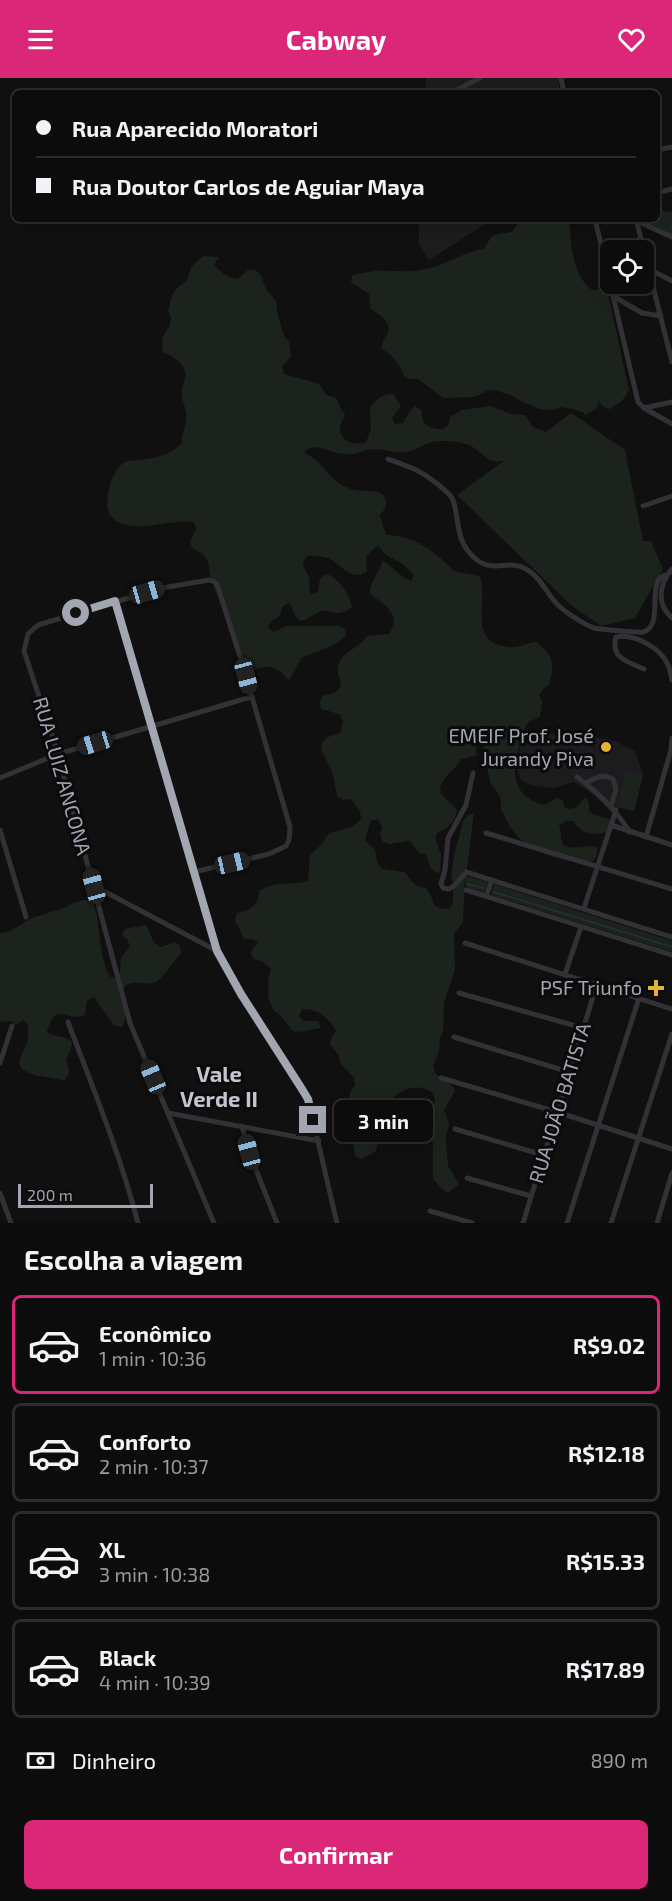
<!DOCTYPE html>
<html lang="pt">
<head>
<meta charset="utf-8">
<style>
	:root { --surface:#0c0c0d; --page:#151516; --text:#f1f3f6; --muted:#9a9b9d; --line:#2c2c2e; --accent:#db2777 }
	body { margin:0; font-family:"Exo 2",sans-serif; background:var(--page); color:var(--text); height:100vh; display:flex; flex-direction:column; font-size:22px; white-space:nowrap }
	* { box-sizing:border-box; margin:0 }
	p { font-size:20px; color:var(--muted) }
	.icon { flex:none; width:33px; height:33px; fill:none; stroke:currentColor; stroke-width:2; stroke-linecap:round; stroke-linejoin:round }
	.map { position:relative; height:1145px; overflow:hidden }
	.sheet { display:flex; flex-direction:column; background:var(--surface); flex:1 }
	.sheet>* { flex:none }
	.hud { position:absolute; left:12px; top:12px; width:648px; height:132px; border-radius:9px; box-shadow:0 3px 15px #0003,0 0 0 2px var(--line); display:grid; align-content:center; height:132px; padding:0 24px; background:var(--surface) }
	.fabs { position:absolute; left:600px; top:162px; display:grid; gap:12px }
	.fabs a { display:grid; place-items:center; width:54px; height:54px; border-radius:9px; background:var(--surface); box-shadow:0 3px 15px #0003,0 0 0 2px var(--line); font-size:30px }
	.scale { position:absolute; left:18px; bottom:15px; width:135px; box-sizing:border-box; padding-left:6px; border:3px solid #a2a6b1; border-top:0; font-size:16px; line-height:21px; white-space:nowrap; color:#a2a6b1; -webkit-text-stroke:4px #0b0b0c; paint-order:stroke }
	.end { position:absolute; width:27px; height:27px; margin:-14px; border:8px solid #a2a6b1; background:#111; box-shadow:0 0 0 3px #111 }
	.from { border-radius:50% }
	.bubble { position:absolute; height:42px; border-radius:9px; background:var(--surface); box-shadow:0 3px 15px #0003,0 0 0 2px var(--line); font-size:20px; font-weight:700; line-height:42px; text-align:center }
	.car { position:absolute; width:18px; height:36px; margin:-18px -9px; border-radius:8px; box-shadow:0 0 4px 2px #0007; background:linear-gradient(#222 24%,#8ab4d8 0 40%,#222 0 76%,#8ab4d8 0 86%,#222 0) }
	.hud b { display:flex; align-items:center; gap:21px; height:57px; font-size:22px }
	.hud b+b { border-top:2px solid var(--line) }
	.hud i { width:15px; height:15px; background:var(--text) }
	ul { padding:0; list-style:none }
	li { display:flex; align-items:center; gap:18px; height:99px; margin:0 12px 9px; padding:0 12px; border:3px solid var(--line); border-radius:9px }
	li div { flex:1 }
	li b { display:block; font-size:22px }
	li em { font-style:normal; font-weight:700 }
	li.on { border-color:var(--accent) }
	li>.icon { width:54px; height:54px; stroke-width:1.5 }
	h2 { padding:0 24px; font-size:27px; line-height:72px }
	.pay { display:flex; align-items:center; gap:15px; height:66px; padding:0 24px; font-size:22px }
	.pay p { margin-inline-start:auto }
	.primary-button { display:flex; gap:12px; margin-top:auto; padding:12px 24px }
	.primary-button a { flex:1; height:69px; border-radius:9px; background:var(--accent); color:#fff; font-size:24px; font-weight:700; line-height:69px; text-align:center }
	header { display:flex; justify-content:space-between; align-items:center; height:78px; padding:0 24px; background:var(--accent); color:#fff; font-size:27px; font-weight:700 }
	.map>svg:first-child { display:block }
	.built { fill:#1c1c1e }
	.green { fill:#1c231d }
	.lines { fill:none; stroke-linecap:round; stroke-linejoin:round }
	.stream { stroke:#292f36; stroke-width:1.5 }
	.minor { stroke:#313136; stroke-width:5 }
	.route { stroke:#a2a6b1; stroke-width:8 }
	.poi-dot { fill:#e6b233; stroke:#0b0b0c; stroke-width:2 }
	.labels { text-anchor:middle; stroke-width:6; stroke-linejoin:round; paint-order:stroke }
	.poi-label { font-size:20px; fill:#a2a6b1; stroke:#0b0b0c; text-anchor:end }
	.street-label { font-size:20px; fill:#a2a6b1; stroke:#0b0b0c }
	.quarter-label { font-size:22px; font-weight:bold; fill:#c2c5cd; stroke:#0b0b0c }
</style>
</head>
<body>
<header><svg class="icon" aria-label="menu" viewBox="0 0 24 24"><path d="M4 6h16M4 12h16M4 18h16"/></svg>Cabway<svg class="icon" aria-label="heart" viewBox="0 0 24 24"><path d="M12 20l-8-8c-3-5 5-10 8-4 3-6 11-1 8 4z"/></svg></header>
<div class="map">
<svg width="672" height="1145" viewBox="0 0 672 1145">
	<rect width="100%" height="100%" fill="#101011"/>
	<g class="built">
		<path d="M426 0H572L558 3 561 15H425Z"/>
		<path d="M419 141H493L429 182 419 166Z"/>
		<path d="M528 654 596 659 614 663 635 673 643 697 634 733 618 729 610 733 595 718 574 704 554 710 533 708 521 702 516 689 520 669Z"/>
	</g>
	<g class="green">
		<path d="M657 127 664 133 672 134V158L640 143V141H657Z"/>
		<path d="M521 141H568C571 150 570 156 571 165 573 182 578 202 592 212L607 211 629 312 622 323 610 331 603 329 599 323 597 330 585 337 583 334 568 330 560 329 554 332 539 331 519 322 511 317 497 313 489 312 474 319 443 320 418 301H410L403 297 401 290 390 276 382 271V265L389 252C386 237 380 239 370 230L369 216 351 204 352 197C359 196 367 194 375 193 393 192 409 195 426 191 446 187 462 174 484 171L491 159 497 156 512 154Z"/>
		<path d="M203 178 219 179 214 187C220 194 228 200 238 201L248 192H255L261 197 266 211 276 223 278 238 284 258 289 264 291 278 282 289 284 296 319 306 326 317C342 319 336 327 345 336 344 340 340 346 340 350 339 364 356 368 366 364L371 351 370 329C378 321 382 315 393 316L401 328 392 340 395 346 403 345 410 333 415 328 422 333C421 348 430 351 444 351L449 346 450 339 462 332 491 328 511 336 525 337 533 349 544 353 543 356 571 335 625 372 643 463H651L663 491 635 540 601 548 572 528 457 417 505 382C487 388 483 373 469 367 459 363 442 362 432 364 423 366 416 373 406 374 395 376 385 371 375 371 367 371 360 375 352 376 346 376 340 376 334 374 323 371 314 365 304 374 309 377 315 381 319 385 331 397 334 405 351 411 360 415 376 410 383 417 389 424 386 430 380 437L384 451 387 457C412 458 428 469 446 485 449 487 450 490 453 492 461 497 472 494 480 499 488 521 470 558 499 567 504 568 509 570 514 569 522 569 528 564 537 564 554 580 555 585 549 607L543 611 539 617 542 624 540 638C537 641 531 642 528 645 525 648 524 654 523 658 512 687 507 718 545 727L557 720 563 723 564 730C576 733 579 727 586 719L589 725V733C599 741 611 737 618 750 600 757 585 761 573 743H566L559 747C562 755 560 760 563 767 577 773 585 766 597 769V777L593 783 586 785 571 783 557 780 537 773 519 760 510 749 501 731V723L499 717 490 704 482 662 475 663 477 677 461 681C456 692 445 696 440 709L441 716 457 731C455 746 448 749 436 756V763L441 776 440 794 437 795 431 791 426 777 419 775 410 763 389 766 382 763 380 756 382 749 378 742H371L365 762 375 772 378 786 383 791 405 794C412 803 414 809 426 810L430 816 435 828 442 831H449L453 825V804L451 800 454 778 463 743 468 737 474 735 466 798 488 804 484 815 466 809 465 799 463 844 454 855 455 891 444 925 443 954 440 960 439 974 433 988 435 995 446 1004 452 1007 455 1013 444 1032 449 1045 446 1060 448 1088 459 1106 448 1115 442 1111 433 1101V1067L431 1044 435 1022 432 1014C409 1000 384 1022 378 1045 376 1051 379 1055 379 1060 379 1065 377 1069 375 1074L361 1081 355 1078 352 1057 363 1049 365 1041C359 1027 340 1026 355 1007L354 1000 340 985 339 978 330 966 332 959 336 953C328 939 318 931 302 931L299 938 304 943H318L321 950 300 954 293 953 280 937 274 933 268 920C270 910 266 902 271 892 266 885 262 883 254 881L250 875 258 864 252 861H244L235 842 237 835C251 832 259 827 259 813 277 802 290 808 308 803L310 777 321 767 329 755C341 751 354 752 361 740L360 733 351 721 343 722 337 718 333 696 321 671 322 664 328 659 341 655 343 642 339 636 321 631 320 624 323 618 336 614 341 608C341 602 337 595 338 589 340 574 360 570 367 558L389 556C402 536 385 527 370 516 369 504 380 495 382 483 394 488 396 497 411 503L414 497 404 487 385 476 378 467 366 478 367 493C352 505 341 486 328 480 321 478 314 478 307 478L303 484C303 490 306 492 308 497 311 503 308 510 311 516L318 514 320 500 327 496C340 501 349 516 352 529 336 542 329 529 319 534 312 537 308 542 300 543 294 538 294 532 289 525L283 528C281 536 279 540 271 543L268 549 273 554 287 548H339L345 551 346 558 334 567 301 580 291 599 288 602C280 590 269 585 255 592L240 582 210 497C208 479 208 479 192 470L190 463 196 451 194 444C170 441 143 454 120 445 113 442 108 436 107 428 107 419 109 409 112 401 115 395 117 390 122 386 127 382 134 383 140 382 156 380 171 377 182 365 182 356 185 350 186 342 188 333 183 327 182 319 181 312 183 307 185 301 188 288 174 277 163 275L162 260 170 247 171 240 168 233 172 218 176 211 187 202 192 188Z"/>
		<path d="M626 693 643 697 634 733 617 729Z"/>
		<path d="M494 806 672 863V874L491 817Z"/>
		<path d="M85 822 93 823C94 828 96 833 97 837 100 857 100 881 110 899L118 900 120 894 121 880 130 868 127 861 122 857 125 851 146 847C152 856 150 864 161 869L175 864 180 868 181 875C175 882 161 902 156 904 143 910 122 894 121 923 128 932 126 939 122 949L114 947 94 919 87 923 85 937C67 945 55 921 47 954 55 960 64 957 72 964 72 972 68 976 66 983 70 991 70 996 64 1003 48 997 35 1001 21 990L19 983 28 962V947L23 942 16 947 11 943 0 944V855C11 855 20 846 30 841 39 837 49 835 58 832 68 829 75 823 85 822Z"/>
	</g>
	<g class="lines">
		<g class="stream">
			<path d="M467 806 484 810"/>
			<path d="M494 814 672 869"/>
		</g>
		<g class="minor">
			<path d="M561 0 564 15"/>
			<path d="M451 15 480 0"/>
			<path d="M657 72 672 69"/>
			<path d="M657 115 672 111"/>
			<path d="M595 141 638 324 644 330 672 346"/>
			<path d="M636 141 672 284"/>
			<path d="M637 143 672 159"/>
			<path d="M649 191 672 203"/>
			<path d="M613 218 642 235 661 238"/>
			<path d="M644 330 672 324"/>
			<path d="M388 381C398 385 409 388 418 393 426 397 450 414 453 422 459 439 456 458 468 473 490 501 507 479 526 491 542 500 546 516 559 528 565 534 585 547 594 550 598 551 639 555 643 554 666 548 644 499 667 497"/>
			<path d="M643 428 672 418"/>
			<path d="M672 491C659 506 656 526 672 540"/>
			<path d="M115 523 217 873 241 917 308 1021 337 1145"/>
			<path d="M644 591C628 584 610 580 616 559 634 555 661 570 668 587 670 592 671 597 672 602"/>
			<path d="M473 695 466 727 448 760 445 792 441 806 443 810 449 811 455 807 466 794 672 859"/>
			<path d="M577 699C601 717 613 729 630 754"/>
			<path d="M0 700 58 676 251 619"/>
			<path d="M586 705C595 700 603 695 613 701L616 711 611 728"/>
			<path d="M611 747 672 767"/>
			<path d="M0 752 26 839"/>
			<path d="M486 755 672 811"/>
			<path d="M646 759 671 672 672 660"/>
			<path d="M194 794 269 776 286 768 289 762 290 749 242 585 218 509 215 504 209 502 162 510 38 547 28 556 24 573 58 676 130 945 214 1145"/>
			<path d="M94 808 217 873"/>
			<path d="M466 812 672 877"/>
			<path d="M486 818 492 802"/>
			<path d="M584 830 616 732"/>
			<path d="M465 865 672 931"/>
			<path d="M565 896 581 849"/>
			<path d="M459 915 583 950"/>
			<path d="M68 944C93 1010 120 1076 138 1145"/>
			<path d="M454 959 569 994"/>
			<path d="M0 985 12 948"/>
			<path d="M441 1000 557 1034 672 1071"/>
			<path d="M168 1035 319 1063"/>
			<path d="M242 1048 249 1074 277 1145"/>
			<path d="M455 1051 543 1077"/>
			<path d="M467 1100 531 1118"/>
			<path d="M0 1115 11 1145"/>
			<path d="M430 1133 472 1145"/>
			<path d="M523 1145 597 906"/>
			<path d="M567 1145 639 920"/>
			<path d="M611 1145 672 956"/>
			<path d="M657 1145 672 1095"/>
		</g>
	</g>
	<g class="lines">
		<path class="route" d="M76 535 115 523 217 873 241 916 300 1008 308 1021 313 1042"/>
	</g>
	<g class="poi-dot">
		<circle cx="606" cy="669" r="6"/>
		<path d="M653 901h6v6h6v6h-6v6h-6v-6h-6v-6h6z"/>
	</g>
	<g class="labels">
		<g class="poi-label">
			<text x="594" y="665">EMEIF Prof. José<tspan x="594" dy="23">Jurandy Piva</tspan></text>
			<text x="642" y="917">PSF Triunfo</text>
		</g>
		<g class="street-label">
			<text transform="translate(62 698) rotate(74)" y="7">RUA LUIZ ANCONA</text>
			<text transform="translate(560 1025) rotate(-73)" y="7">RUA JOÃO BATISTA</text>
		</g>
		<g class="quarter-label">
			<text x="219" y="1004">Vale<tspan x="219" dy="25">Verde II</tspan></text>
		</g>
	</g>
</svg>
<div class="fabs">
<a><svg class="icon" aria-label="locate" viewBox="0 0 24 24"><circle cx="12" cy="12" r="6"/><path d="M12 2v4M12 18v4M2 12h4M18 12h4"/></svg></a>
</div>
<div class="scale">200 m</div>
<i class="end from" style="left:76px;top:535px"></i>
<i class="end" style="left:313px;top:1042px"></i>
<div class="bubble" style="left:334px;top:1022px;width:99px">3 min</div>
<i class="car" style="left:147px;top:514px;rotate:74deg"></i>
<i class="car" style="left:246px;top:598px;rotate:165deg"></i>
<i class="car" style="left:95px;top:665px;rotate:253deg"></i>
<i class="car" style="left:232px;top:785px;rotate:77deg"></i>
<i class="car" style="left:94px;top:808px;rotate:345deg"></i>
<i class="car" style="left:153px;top:999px;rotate:337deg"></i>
<i class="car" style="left:249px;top:1074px;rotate:345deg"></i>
<div class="hud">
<b><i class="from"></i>Rua Aparecido Moratori</b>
<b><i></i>Rua Doutor Carlos de Aguiar Maya</b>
</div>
</div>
<section class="sheet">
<h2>Escolha a viagem</h2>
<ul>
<li class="on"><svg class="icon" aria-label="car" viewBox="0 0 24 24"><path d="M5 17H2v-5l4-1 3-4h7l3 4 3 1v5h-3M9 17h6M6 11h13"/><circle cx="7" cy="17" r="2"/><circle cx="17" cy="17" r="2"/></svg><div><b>Econômico</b><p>1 min · 10:36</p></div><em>R$9.02</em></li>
<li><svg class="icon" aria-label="car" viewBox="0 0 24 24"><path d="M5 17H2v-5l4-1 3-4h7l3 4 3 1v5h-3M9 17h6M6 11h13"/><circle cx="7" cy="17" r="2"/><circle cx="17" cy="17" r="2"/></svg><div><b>Conforto</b><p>2 min · 10:37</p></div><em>R$12.18</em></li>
<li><svg class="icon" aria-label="car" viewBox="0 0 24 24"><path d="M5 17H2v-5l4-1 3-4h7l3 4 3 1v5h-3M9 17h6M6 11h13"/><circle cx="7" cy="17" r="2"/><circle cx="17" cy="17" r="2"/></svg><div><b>XL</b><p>3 min · 10:38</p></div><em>R$15.33</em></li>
<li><svg class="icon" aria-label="car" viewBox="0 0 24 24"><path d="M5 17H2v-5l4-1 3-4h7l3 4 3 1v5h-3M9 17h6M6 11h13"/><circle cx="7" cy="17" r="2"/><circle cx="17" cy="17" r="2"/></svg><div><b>Black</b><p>4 min · 10:39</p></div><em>R$17.89</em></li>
</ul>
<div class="pay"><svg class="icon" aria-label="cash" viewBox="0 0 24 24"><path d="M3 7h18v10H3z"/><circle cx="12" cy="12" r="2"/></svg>Dinheiro<p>890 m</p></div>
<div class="primary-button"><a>Confirmar</a></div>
</section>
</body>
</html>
